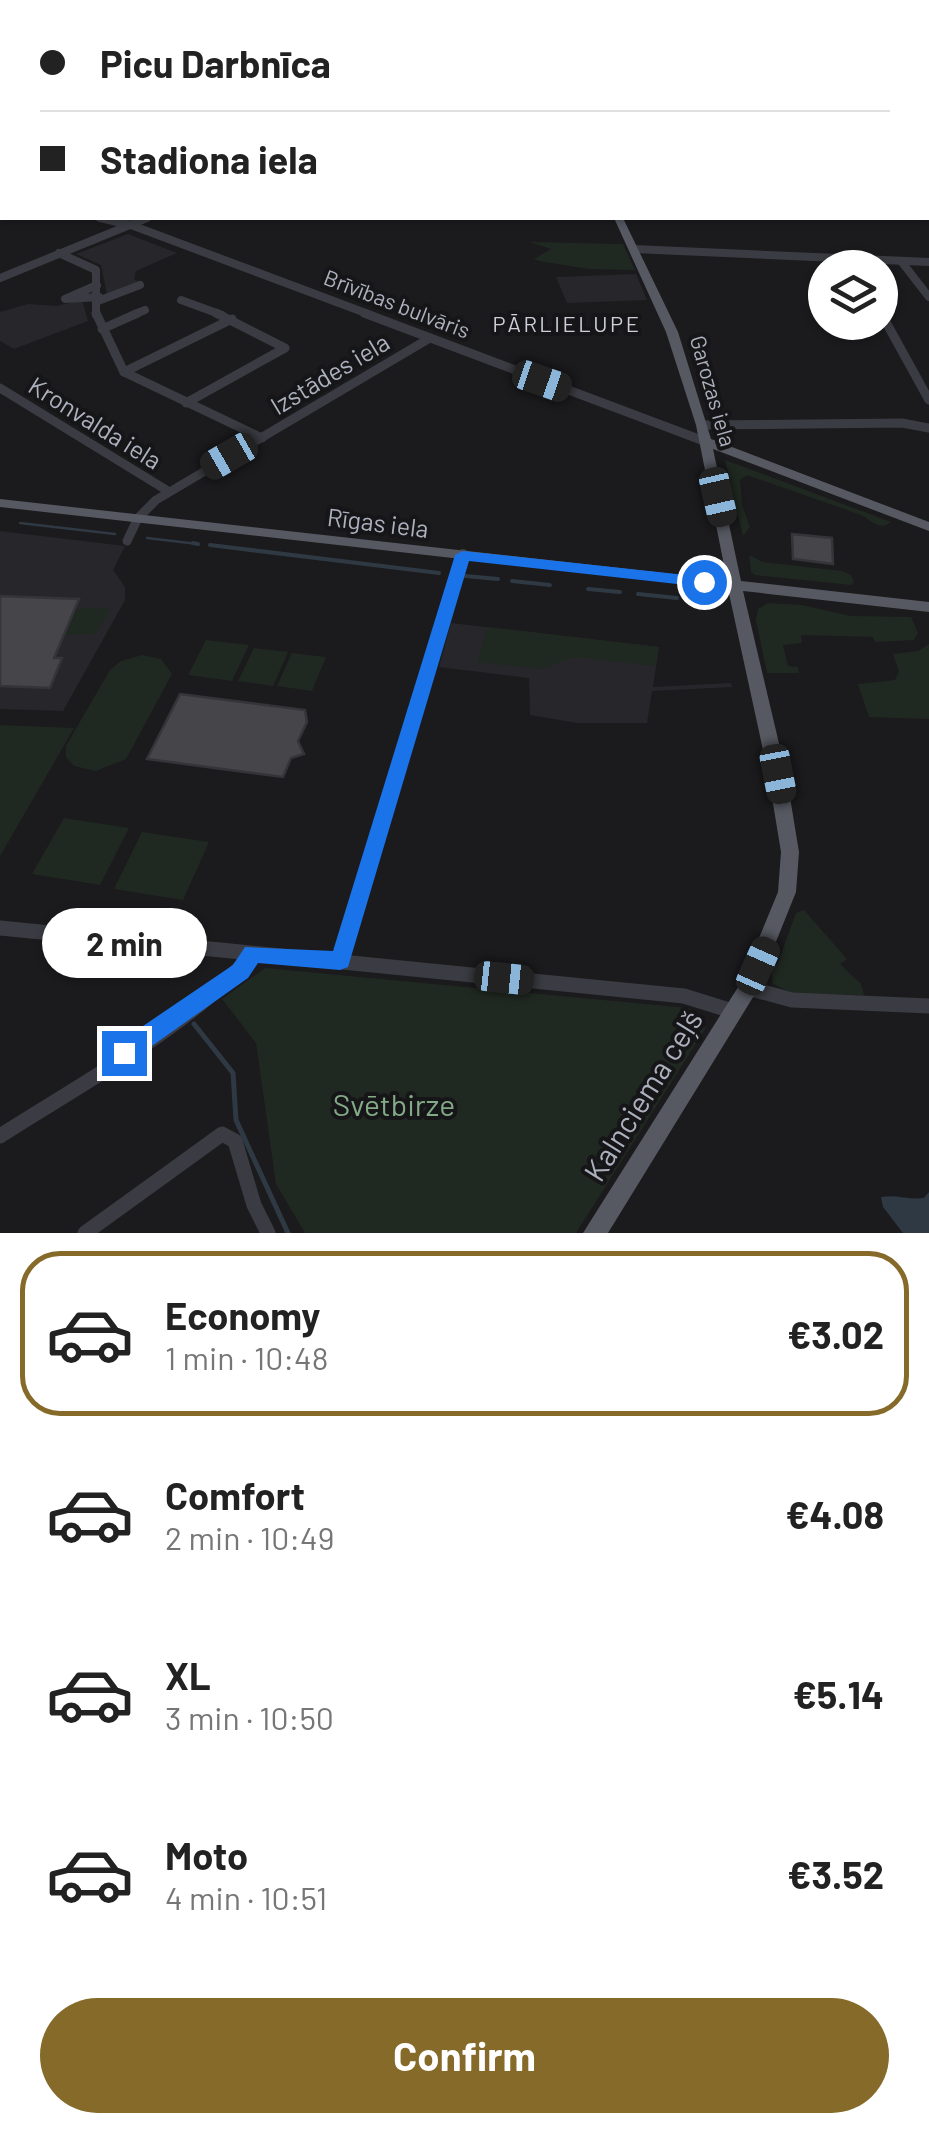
<!DOCTYPE html>
<html lang="en">
<head>
<meta charset="utf-8">
<style>
	:root { --surface:#fff; --page:#f6f6f6; --text:#222; --muted:#767676; --line:#e0e0e0; --accent:#856a29 }
	body { margin:0; font-family:Barlow,sans-serif; background:var(--page); color:var(--text); height:100vh; display:flex; flex-direction:column; font-size:38px; white-space:nowrap }
	* { box-sizing:border-box; margin:0 }
	p { font-size:32px; color:var(--muted) }
	.icon { flex:none; width:55px; height:55px; fill:none; stroke:currentColor; stroke-width:2; stroke-linecap:round; stroke-linejoin:round }
	.map { position:relative; height:1233px; overflow:hidden }
	.drawer { display:flex; flex-direction:column; background:var(--surface); flex:1 }
	.drawer>* { flex:none }
	.guide { position:absolute; left:0px; top:0px; width:930px; height:220px; box-shadow:0 2px 8px #0004; display:grid; align-content:center; height:220px; padding:0 40px; background:var(--surface) }
	.controls { position:absolute; left:808px; top:250px; display:grid; gap:20px }
	.controls a { display:grid; place-items:center; width:90px; height:90px; border-radius:50%; background:var(--surface); box-shadow:0 2px 8px #0004; font-size:50px }
	.end { position:absolute; width:45px; height:45px; margin:-22px; border:12px solid #1a73e8; background:#fff; box-shadow:0 0 0 5px #fff }
	.from { border-radius:50% }
	.bubble { position:absolute; height:70px; border-radius:35px; background:var(--surface); box-shadow:0 2px 8px #0004; font-size:32px; font-weight:700; line-height:70px; text-align:center }
	.car { position:absolute; width:30px; height:60px; margin:-30px -15px; border-radius:12px; box-shadow:0 0 8px 2px #0007; background:linear-gradient(#222 24%,#8ab4d8 0 40%,#222 0 76%,#8ab4d8 0 86%,#222 0) }
	.guide b { display:flex; align-items:center; gap:35px; height:95px; font-size:38px }
	.guide b+b { border-top:2px solid var(--line) }
	.guide i { width:25px; height:25px; background:var(--text) }
	ul { padding:18px 0 0; list-style:none }
	li { display:flex; align-items:center; gap:30px; height:165px; margin:0 20px 15px; padding:0 20px; border:5px solid transparent; border-radius:40px }
	li div { flex:1 }
	li b { display:block; font-size:38px }
	li em { font-style:normal; font-weight:700 }
	li.on { border-color:var(--accent) }
	li>.icon { width:90px; height:90px; stroke-width:1.5 }
	.cta { display:flex; gap:20px; margin-top:auto; padding:20px 40px }
	.cta a { flex:1; height:115px; border-radius:60px; background:var(--accent); color:#fff; font-size:40px; font-weight:700; line-height:115px; text-align:center }
	.map>svg:first-child { display:block }
	.built { fill:#27262a }
	.green { fill:#202921 }
	.water { fill:#2f3943 }
	.lines { fill:none; stroke-linecap:round; stroke-linejoin:round }
	.stream-far2 { stroke:#2f3943; stroke-width:2.5 }
	.stream-far1 { stroke:#2f3943; stroke-width:4 }
	.stream { stroke:#2f3943; stroke-width:5 }
	.building { fill:#45454a; stroke:#353439; stroke-width:2.5 }
	.minor-far4 { stroke:#3b3c43; stroke-width:5 }
	.minor-far3 { stroke:#3b3c43; stroke-width:8 }
	.minor-far2 { stroke:#3b3c43; stroke-width:9 }
	.minor-far1 { stroke:#3b3c43; stroke-width:12 }
	.minor { stroke:#3b3c43; stroke-width:15 }
	.major { fill:#575962; fill-rule:evenodd }
	.rail { stroke:#4e5058; stroke-width:2.5; stroke-dasharray:6 5; stroke-linecap:butt }
	.route { fill:#1a73e8 }
	.labels { text-anchor:middle; stroke-width:8; stroke-linejoin:round; paint-order:stroke }
	.far-street-label { font-size:22px; fill:#acb1be; stroke:#161518 }
	.far-neighbourhood-label { font-size:22px; letter-spacing:2.5px; fill:#ced0d9; stroke:#161518 }
	.street-label { font-size:25px; fill:#acb1be; stroke:#161518 }
	.near-street-label { font-size:30px; fill:#acb1be; stroke:#161518 }
	.near-park-label { font-size:30px; fill:#82aa86; stroke:#161518 }
</style>
</head>
<body>
<div class="map">
<svg width="929" height="1233" viewBox="0 0 929 1233">
	<rect width="100%" height="100%" fill="#1b1a1d"/>
	<g class="built">
		<path d="M128 234 177 253 136 271 134 279 141 283 107 295 101 265 76 254Z"/>
		<path d="M636 274 647 300 567 303 556 277Z"/>
		<path d="M82 300 88 321 14 349 0 341V312L28 304 57 306Z"/>
		<path d="M0 531 125 546 113 570 125 587V600L63 711 0 709Z"/>
		<path d="M451 623 659 647 653 687 731 683 732 687 652 691 647 723H577L530 715 529 678 439 667Z"/>
	</g>
	<g class="green">
		<path d="M529 242 623 244 635 270 588 269 539 261 534 259 551 249Z"/>
		<path d="M725 460 747 468 891 522C878 532 872 520 861 515L747 475 740 480 742 505 750 527 743 536Z"/>
		<path d="M749 555 763 562 842 571 851 575 854 582 851 585 755 575 751 572Z"/>
		<path d="M768 603 802 605 851 616 911 617 918 633 914 640 875 642 873 637 801 635 802 643 783 645 788 666 798 667 799 673H767L756 620 758 609Z"/>
		<path d="M84 608 111 609 95 634 64 635 74 611Z"/>
		<path d="M488 627 659 647 656 666 574 657 541 669 477 662Z"/>
		<path d="M206 640 249 645 232 681 188 675Z"/>
		<path d="M929 644V719L869 717 858 684 895 680 899 672 893 654 918 651Z"/>
		<path d="M254 648 288 652 273 686 238 681Z"/>
		<path d="M292 653 326 657 312 691 277 686Z"/>
		<path d="M142 655 161 659 172 674 126 759 96 771 74 766 66 757V746L110 670 121 661Z"/>
		<path d="M0 725 74 728 0 856Z"/>
		<path d="M64 818 129 828 100 885 32 874Z"/>
		<path d="M142 832 209 842 183 900 114 889Z"/>
		<path d="M804 910 847 959 840 964 861 984 864 995 794 994 773 984 770 964 777 965 796 913Z"/>
		<path d="M265 968 688 1008 702 1017 705 1029 576 1233H305L276 1184 256 1043 222 999Z"/>
	</g>
	<path class="water" d="M929 1192V1233H903L883 1207 881 1197C896 1194 909 1200 924 1198Z"/>
	<g class="lines">
		<g class="stream-far2">
			<path d="M20 523 115 534"/>
			<path d="M147 538 198 544"/>
			<path d="M210 545 218 546"/>
		</g>
		<g class="stream-far1">
			<path d="M193 543 198 544"/>
			<path d="M210 545 439 573"/>
			<path d="M465 576 498 579"/>
			<path d="M512 581 550 585"/>
			<path d="M588 589 620 592"/>
			<path d="M638 594 677 598"/>
		</g>
		<path class="stream" d="M194 1024 233 1073 236 1120 288 1233"/>
	</g>
	<g class="building">
		<path d="M792 534 832 538 833 564 793 559Z"/>
		<path d="M0 596 79 599 54 658H62L50 688 0 686Z"/>
		<path d="M180 694 305 710 307 722 298 741 304 754 291 758 283 777 147 759Z"/>
	</g>
	<g class="lines">
		<g class="minor-far4">
			<path d="M278 0 291 2"/>
			<path d="M404 0 418 2"/>
			<path d="M855 0 871 2"/>
		</g>
		<g class="minor-far3">
			<path d="M100 218 131 225 371 315"/>
			<path d="M634 249 929 262"/>
			<path d="M59 253 96 270V315"/>
			<path d="M901 261 929 297"/>
			<path d="M0 278 147 218"/>
			<path d="M97 285 65 299 99 297"/>
			<path d="M181 300 222 315"/>
			<path d="M98 301 140 285"/>
			<path d="M880 311 882 315"/>
			<path d="M133 315 145 310"/>
		</g>
		<g class="minor-far2">
			<path d="M96 313 124 372 262 438"/>
			<path d="M364 313 704 441"/>
			<path d="M881 313 929 400"/>
			<path d="M102 329 138 313"/>
			<path d="M124 372 232 319"/>
			<path d="M0 388 168 491"/>
			<path d="M186 403 285 348 216 313"/>
			<path d="M702 425 902 423 929 428"/>
			<path d="M127 541 138 518 156 500 430 338"/>
		</g>
		<path class="minor-far1" d="M375 845 463 555"/>
		<g class="minor">
			<path d="M0 928 684 996 732 1011"/>
			<path d="M340 961 376 843"/>
			<path d="M748 988 792 1000 929 1006"/>
			<path d="M0 1136C76 1087 196 1022 252 954"/>
			<path d="M85 1233 222 1134 235 1141 254 1205 268 1233"/>
		</g>
		<g class="major">
			<rect x="488" y="0" width="6" height="2"/>
			<rect x="0" y="68" width="2" height="4"/>
			<path d="M614 218H623L678 332 711 439 929 522V531L713 449 741 581 929 602V612L743 591 786 773 799 852 796 892 755 994 608 1233H583L740 984 778 892 781 852 768 773 728 589 0 507V499L727 580 696 425 666 332Z"/>
		</g>
		<g class="rail">
			<path d="M113 0 139 2"/>
			<path d="M603 0 612 2"/>
		</g>
	</g>
	<path class="route" d="M463 551 704 577 712 582 704 587 469 561 348 967 340 970 258 963 248 978 132 1060 124 1063 115 1060 112 1053 115 1045 233 965 245 947 333 951 455 555Z"/>
	<g class="labels">
		<g class="far-street-label">
			<text transform="translate(397 304) rotate(21)" y="8">Brīvības bulvāris</text>
			<text transform="translate(713 391) rotate(74)" y="8">Garozas iela</text>
		</g>
		<g class="far-neighbourhood-label">
			<text x="567" y="332">PĀRLIELUPE</text>
		</g>
		<g class="street-label">
			<text transform="translate(330 374) rotate(-31)" y="9">Izstādes iela</text>
			<text transform="translate(95 423) rotate(32)" y="9">Kronvalda iela</text>
			<text transform="translate(378 523) rotate(7)" y="9">Rīgas iela</text>
		</g>
		<g class="near-street-label">
			<text transform="translate(644 1096) rotate(-58)" y="10">Kalnciema ceļš</text>
		</g>
		<g class="near-park-label">
			<text x="394" y="1116">Svētbirze</text>
		</g>
	</g>
</svg>
<div class="controls">
<a><svg class="icon" aria-label="layers" viewBox="0 0 24 24"><path d="M12 4l9 5-9 5-9-5zM3 14l9 5 9-5"/></svg></a>
</div>
<i class="end from" style="left:704px;top:582px"></i>
<i class="end" style="left:124px;top:1053px"></i>
<div class="bubble" style="left:42px;top:908px;width:165px">2 min</div>
<i class="car" style="left:542px;top:381px;rotate:109deg"></i>
<i class="car" style="left:229px;top:456px;rotate:240deg"></i>
<i class="car" style="left:718px;top:497px;rotate:167deg"></i>
<i class="car" style="left:778px;top:774px;rotate:169deg"></i>
<i class="car" style="left:758px;top:966px;rotate:24deg"></i>
<i class="car" style="left:504px;top:978px;rotate:96deg"></i>
<div class="guide">
<b><i class="from"></i>Picu Darbnīca</b>
<b><i></i>Stadiona iela</b>
</div>
</div>
<section class="drawer">
<ul>
<li class="on"><svg class="icon" aria-label="car" viewBox="0 0 24 24"><path d="M5 17H2v-5l4-1 3-4h7l3 4 3 1v5h-3M9 17h6M6 11h13"/><circle cx="7" cy="17" r="2"/><circle cx="17" cy="17" r="2"/></svg><div><b>Economy</b><p>1 min · 10:48</p></div><em>€3.02</em></li>
<li><svg class="icon" aria-label="car" viewBox="0 0 24 24"><path d="M5 17H2v-5l4-1 3-4h7l3 4 3 1v5h-3M9 17h6M6 11h13"/><circle cx="7" cy="17" r="2"/><circle cx="17" cy="17" r="2"/></svg><div><b>Comfort</b><p>2 min · 10:49</p></div><em>€4.08</em></li>
<li><svg class="icon" aria-label="car" viewBox="0 0 24 24"><path d="M5 17H2v-5l4-1 3-4h7l3 4 3 1v5h-3M9 17h6M6 11h13"/><circle cx="7" cy="17" r="2"/><circle cx="17" cy="17" r="2"/></svg><div><b>XL</b><p>3 min · 10:50</p></div><em>€5.14</em></li>
<li><svg class="icon" aria-label="car" viewBox="0 0 24 24"><path d="M5 17H2v-5l4-1 3-4h7l3 4 3 1v5h-3M9 17h6M6 11h13"/><circle cx="7" cy="17" r="2"/><circle cx="17" cy="17" r="2"/></svg><div><b>Moto</b><p>4 min · 10:51</p></div><em>€3.52</em></li>
</ul>
<div class="cta"><a>Confirm</a></div>
</section>
</body>
</html>
